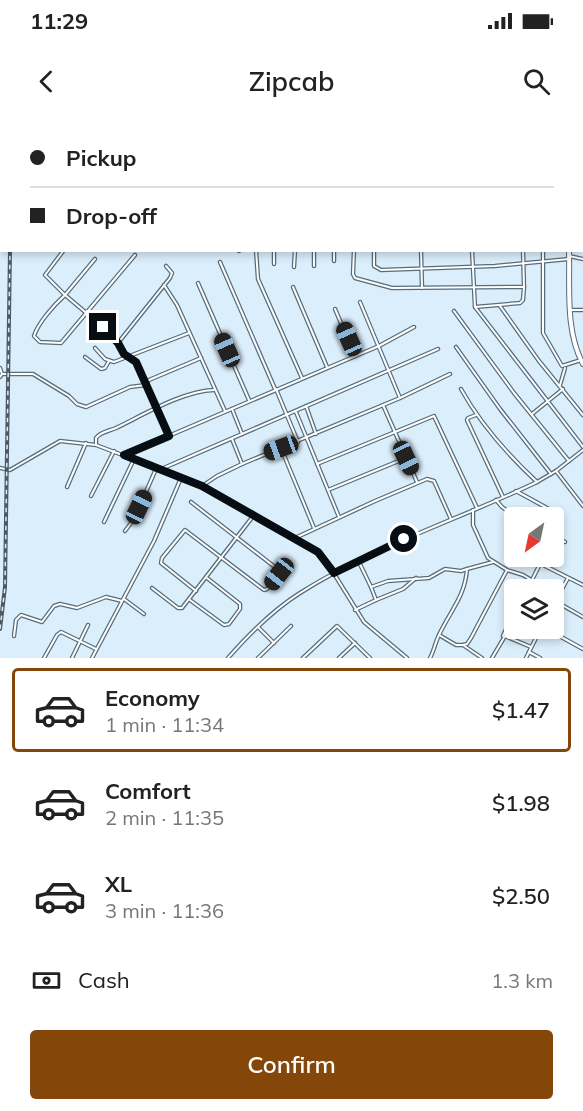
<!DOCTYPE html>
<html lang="en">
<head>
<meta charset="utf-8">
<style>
	:root { --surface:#fff; --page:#f6f6f6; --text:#222; --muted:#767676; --line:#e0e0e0; --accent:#854609 }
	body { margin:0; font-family:Mulish,sans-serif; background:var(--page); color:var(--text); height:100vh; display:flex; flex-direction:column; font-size:22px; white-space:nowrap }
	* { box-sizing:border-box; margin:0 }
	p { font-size:20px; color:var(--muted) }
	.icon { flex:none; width:33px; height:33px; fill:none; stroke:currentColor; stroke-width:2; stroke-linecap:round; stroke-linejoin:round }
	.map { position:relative; height:538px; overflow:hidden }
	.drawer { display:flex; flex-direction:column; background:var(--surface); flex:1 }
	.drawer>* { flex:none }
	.banner { position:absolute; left:0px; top:0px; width:584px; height:132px; box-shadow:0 3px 9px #0003; display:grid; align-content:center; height:132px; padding:0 30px; background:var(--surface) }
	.needle { width:39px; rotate:213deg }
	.controls { position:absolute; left:504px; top:387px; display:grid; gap:12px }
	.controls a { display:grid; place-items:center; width:60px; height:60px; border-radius:6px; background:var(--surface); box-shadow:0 3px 9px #0003; font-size:30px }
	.end { position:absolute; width:27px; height:27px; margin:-14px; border:8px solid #060e13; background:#fff; box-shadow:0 0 0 3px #fff }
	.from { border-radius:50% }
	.car { position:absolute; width:18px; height:36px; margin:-18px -9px; border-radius:8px; box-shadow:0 0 4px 2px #0007; background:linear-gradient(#222 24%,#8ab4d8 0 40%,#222 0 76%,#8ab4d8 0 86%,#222 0) }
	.banner b { display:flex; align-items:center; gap:21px; height:57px; font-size:22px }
	.banner b+b { border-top:2px solid var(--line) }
	.banner i { width:15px; height:15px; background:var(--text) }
	ul { padding:10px 0 0; list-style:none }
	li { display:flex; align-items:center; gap:18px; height:84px; margin:0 12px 9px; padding:0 18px; border:3px solid transparent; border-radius:6px }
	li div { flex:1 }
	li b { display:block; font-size:22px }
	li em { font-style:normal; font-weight:600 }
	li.selected { border-color:var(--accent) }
	li>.icon { width:54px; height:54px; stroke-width:1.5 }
	.pay { display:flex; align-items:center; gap:15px; height:66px; padding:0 30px; font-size:22px }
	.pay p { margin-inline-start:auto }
	.primary-button { display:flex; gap:12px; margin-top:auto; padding:12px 30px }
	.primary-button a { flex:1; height:69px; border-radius:6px; background:var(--accent); color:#fff; font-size:24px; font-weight:600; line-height:69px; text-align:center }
	.status { display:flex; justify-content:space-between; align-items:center; height:42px; padding:0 30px; background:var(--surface); direction:ltr }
	.status svg { height:16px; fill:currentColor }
	header { display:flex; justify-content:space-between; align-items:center; height:78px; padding:0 30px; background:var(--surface); font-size:27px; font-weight:600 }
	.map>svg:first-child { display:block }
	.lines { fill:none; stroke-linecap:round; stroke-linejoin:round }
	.street-casing { stroke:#576d7b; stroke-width:4.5 }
	.secondary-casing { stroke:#576d7b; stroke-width:6 }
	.street { stroke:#fff; stroke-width:2 }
	.secondary { stroke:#fff; stroke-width:4 }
	.rail-casing { stroke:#4d5860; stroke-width:4 }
	.rail { stroke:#dbeefb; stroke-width:1.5; stroke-dasharray:4.5; stroke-linecap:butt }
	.route { stroke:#060e13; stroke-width:8 }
</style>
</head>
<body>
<div class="status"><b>11:29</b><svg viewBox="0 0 49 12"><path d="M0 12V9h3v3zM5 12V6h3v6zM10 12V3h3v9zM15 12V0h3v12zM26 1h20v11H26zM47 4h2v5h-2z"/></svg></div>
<header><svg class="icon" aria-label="back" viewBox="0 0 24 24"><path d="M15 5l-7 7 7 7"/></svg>Zipcab<svg class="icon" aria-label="search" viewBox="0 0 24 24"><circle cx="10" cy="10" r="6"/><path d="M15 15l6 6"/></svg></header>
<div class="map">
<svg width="583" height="538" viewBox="0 0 583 538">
	<rect width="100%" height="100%" fill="#dbeefb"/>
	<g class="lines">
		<defs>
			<g id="street">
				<path d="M118 0 153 2"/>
				<path d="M344 0V2"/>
				<path d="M363 0 368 2"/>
				<path d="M379 0 380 2"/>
				<path d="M492 0V2"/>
				<path d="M101 2V0"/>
				<path d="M306 2 307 0"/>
				<path d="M454 2V0"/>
				<path d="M582 86 583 87"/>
				<path d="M64 130 45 155 65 175C54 185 38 203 34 216L40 222 61 223 135 135"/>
				<path d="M239 130V131"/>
				<path d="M256 130 258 159 302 258"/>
				<path d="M334 130V141"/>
				<path d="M354 130 353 154 355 158 392 168 524 167 523 130"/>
				<path d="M374 130V146L381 150 495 146 569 139"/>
				<path d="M421 130 422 168"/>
				<path d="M472 130 475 187 583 327"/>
				<path d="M543 130V213L562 246 581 240"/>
				<path d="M569 136 583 139"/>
				<path d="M95 139 65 175 103 207 118 223 124 234 134 240 169 316"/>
				<path d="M220 142 275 269"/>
				<path d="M274 144V130"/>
				<path d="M314 146V130"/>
				<path d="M294 147 295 130"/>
				<path d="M198 163 249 280"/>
				<path d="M164 165 177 185 225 291"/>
				<path d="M293 167 327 247"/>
				<path d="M360 182 400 278"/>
				<path d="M500 186 539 241 583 295"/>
				<path d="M475 187 520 183 523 180 524 167"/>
				<path d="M335 189 355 236"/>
				<path d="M571 190H583"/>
				<path d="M454 191 514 273 569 341"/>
				<path d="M118 223 170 158 172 153 166 146"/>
				<path d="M456 227 500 289 551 354"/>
				<path d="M95 228 105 239 114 242 189 213"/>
				<path d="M85 237 101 249 105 248 109 241"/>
				<path d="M0 248 2 254 0 257"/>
				<path d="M2 254H33L69 276 77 284 86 287 130 267 146 265 149 260 201 238"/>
				<path d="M560 265 565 248"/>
				<path d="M276 269 298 322"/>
				<path d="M461 269C481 305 507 334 537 362"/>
				<path d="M383 285 417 362"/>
				<path d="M306 286 316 314"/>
				<path d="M232 289 242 314"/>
				<path d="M296 292 339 397"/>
				<path d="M532 294 563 269"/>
				<path d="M476 295 468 298 467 300 503 377"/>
				<path d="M232 319 242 344"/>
				<path d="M96 324V318C100 312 109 311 116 308 145 294 183 271 214 270"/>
				<path d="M281 328 314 408"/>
				<path d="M124 335 379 226 414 207"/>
				<path d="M317 344 434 296 477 388"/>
				<path d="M0 348 10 350 60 321 96 325 196 363 318 432 328 444 364 502 407 538"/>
				<path d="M159 350 438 229"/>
				<path d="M556 351 583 386"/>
				<path d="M202 366 217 356 242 344 400 278 450 254"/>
				<path d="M67 367 86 323"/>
				<path d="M328 370 406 338"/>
				<path d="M516 371 558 394"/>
				<path d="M91 376 114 331"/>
				<path d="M496 380 502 387 517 398"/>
				<path d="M191 382 280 451 267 469 264 470 185 410 162 438 161 443 196 471"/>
				<path d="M473 390V405L488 438 507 450 523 455 548 470"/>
				<path d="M104 402 134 339"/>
				<path d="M125 411 134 399 156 349"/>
				<path d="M554 416 565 422"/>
				<path d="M295 418 375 381 427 359 434 361 451 399"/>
				<path d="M525 436 583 465"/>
				<path d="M358 440 371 467 388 461 429 458 445 449 461 451 467 449"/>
				<path d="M371 467 376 480 403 469 416 458"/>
				<path d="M152 468 178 488H182L254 395"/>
				<path d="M527 470 540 444"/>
				<path d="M124 479 144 494"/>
				<path d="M190 480 224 505 229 504 240 489V484L207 458"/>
				<path d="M555 481 583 497"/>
				<path d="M554 484 568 458"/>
				<path d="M355 490 376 480"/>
				<path d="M259 508 274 523"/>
				<path d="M545 508 583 529"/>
				<path d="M439 515 456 525H463L482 538"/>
				<path d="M14 516 16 500 21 495 42 502 54 486 60 484 77 488 106 477 122 481"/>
				<path d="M503 516 514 492"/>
				<path d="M463 525 467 524 471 518 507 450"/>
				<path d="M529 532 540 538"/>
				<path d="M44 538 57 515 61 512 96 529"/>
				<path d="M72 538 88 505"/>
				<path d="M92 538 154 421 181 358"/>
				<path d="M228 538C249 514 273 490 300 473 374 426 458 400 537 362L556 351 583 330"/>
				<path d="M258 538 291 506"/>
				<path d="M303 538 337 506 370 538"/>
				<path d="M339 538 355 523"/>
				<path d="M430 538C434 531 435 523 439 515 450 491 465 477 467 449L493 442"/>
				<path d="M492 538 505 516 531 527"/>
				<path d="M526 538 541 508"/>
			</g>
			<g id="secondary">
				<path d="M568 2V0"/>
				<path d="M582 28H583"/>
				<path d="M569 130C570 167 565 211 583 244"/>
			</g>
		</defs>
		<use href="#street" class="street-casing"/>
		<use href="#secondary" class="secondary-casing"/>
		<use href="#street" class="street"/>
		<use href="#secondary" class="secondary"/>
		<defs>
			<g id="rail">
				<path d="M16 2V0"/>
				<path d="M0 509 5 467 10 130"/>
			</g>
		</defs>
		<use href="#rail" class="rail-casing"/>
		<use href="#rail" class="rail"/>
	</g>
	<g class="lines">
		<path class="route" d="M103 207 118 223 124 234 136 242 169 316 124 335 202 366 318 432 334 453 404 419"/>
	</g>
</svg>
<div class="controls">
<a><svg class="needle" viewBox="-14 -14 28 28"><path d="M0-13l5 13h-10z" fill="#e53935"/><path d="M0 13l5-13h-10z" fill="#767676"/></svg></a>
<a><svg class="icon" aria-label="layers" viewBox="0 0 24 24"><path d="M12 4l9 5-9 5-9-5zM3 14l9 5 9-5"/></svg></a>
</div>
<i class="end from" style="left:404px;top:419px"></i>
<i class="end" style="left:103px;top:207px"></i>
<i class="car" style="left:349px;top:219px;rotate:336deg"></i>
<i class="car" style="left:227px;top:230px;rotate:336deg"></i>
<i class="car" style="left:281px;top:328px;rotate:250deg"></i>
<i class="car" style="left:406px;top:338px;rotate:155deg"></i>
<i class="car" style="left:139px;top:387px;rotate:25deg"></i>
<i class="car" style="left:279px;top:454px;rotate:218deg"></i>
<div class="banner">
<b><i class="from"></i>Pickup</b>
<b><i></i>Drop-off</b>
</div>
</div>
<section class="drawer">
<ul>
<li class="selected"><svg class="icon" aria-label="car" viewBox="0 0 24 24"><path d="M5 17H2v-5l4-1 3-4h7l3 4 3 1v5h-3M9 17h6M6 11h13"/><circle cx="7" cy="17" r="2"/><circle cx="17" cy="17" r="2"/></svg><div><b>Economy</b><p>1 min · 11:34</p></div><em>$1.47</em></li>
<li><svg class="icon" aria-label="car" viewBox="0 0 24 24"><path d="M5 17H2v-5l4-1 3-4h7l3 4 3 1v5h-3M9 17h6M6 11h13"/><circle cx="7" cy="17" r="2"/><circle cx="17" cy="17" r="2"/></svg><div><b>Comfort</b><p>2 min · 11:35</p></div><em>$1.98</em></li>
<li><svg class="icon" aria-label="car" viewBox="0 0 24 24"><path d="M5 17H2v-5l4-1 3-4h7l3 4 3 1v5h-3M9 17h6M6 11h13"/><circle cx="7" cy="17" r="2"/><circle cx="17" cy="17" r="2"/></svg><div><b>XL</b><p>3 min · 11:36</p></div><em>$2.50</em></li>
</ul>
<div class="pay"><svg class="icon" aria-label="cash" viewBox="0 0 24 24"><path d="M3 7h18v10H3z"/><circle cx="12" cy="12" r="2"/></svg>Cash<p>1.3 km</p></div>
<div class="primary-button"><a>Confirm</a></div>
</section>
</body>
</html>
